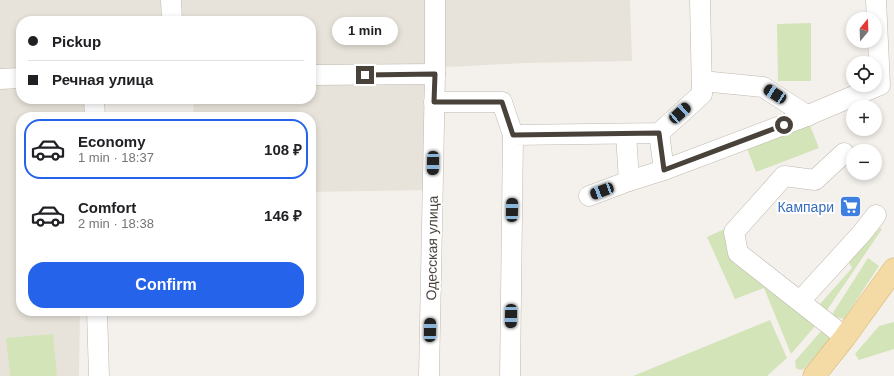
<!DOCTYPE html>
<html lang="en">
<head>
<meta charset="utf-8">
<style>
	:root { --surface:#fff; --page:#f6f6f6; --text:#202124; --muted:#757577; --line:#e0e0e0; --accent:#2563eb }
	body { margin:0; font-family:Arial,sans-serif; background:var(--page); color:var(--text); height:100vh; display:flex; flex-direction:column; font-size:15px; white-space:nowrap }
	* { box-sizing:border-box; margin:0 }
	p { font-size:13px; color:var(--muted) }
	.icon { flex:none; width:22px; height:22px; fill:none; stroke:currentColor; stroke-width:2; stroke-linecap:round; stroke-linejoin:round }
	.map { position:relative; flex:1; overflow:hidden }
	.side { position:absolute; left:16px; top:112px; width:300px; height:204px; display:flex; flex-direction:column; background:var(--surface); border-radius:16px; box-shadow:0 2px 6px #0003 }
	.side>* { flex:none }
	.banner { position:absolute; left:16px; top:16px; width:300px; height:88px; border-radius:16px; box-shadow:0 2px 6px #0003; display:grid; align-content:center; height:88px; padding:0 12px; background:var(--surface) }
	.needle { width:26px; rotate:19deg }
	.controls { position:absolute; left:846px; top:12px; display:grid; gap:8px }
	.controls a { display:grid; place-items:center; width:36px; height:36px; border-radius:50%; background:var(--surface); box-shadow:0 2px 6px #0003; font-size:20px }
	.end { position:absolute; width:18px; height:18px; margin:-9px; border:5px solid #48423a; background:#fff; box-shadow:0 0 0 2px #fff }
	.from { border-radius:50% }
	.bubble { position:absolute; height:28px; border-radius:14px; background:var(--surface); box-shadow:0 2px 6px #0003; font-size:13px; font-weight:800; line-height:28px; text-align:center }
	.car { position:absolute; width:12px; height:24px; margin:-12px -6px; border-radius:5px; box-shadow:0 0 3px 1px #0007; background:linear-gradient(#222 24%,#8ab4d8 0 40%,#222 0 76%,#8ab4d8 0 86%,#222 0) }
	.banner b { display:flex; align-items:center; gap:14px; height:38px; font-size:15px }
	.banner b+b { border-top:1px solid var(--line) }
	.banner i { width:10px; height:10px; background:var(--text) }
	ul { padding:7px 0 0; list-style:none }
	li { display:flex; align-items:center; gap:12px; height:60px; margin:0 8px 6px; padding:0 4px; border:2px solid transparent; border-radius:16px }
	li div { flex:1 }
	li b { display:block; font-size:15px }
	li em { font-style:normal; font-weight:800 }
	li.selected { border-color:var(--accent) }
	li>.icon { width:36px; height:36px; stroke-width:1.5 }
	.button { display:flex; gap:8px; margin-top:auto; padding:8px 12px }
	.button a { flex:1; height:46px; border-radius:16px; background:var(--accent); color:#fff; font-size:16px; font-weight:800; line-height:46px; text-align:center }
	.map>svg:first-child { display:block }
	.residential { fill:#e8e3da }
	.green { fill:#d3e4b9 }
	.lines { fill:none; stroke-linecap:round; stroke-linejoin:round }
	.minor-casing { stroke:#bfb8af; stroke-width:21 }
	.major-casing { stroke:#d8b675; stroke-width:23 }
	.minor { stroke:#fff; stroke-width:20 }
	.major { stroke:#f4daa5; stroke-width:22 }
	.route { stroke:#48423a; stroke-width:5 }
	.labels { text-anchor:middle; stroke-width:4; stroke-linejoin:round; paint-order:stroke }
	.shop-label { font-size:14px; fill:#366cbe; stroke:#fff; text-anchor:end }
	.street-label { font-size:14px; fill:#48423a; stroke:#fff }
</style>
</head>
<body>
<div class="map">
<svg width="894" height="376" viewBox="0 0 894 376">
	<rect width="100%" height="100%" fill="#f4f1ec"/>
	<path class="residential" d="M0 0H630L632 61 525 63 430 68V190L311 192V117H193L194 99H311V21H21V99H85V117H21V311H80L79 376H0Z"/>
	<g class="green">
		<path d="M811 23V81H778L777 24Z"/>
		<path d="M809 123 819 148 756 172 746 146Z"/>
		<path d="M729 227C725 240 725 244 731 257L816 325 791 354 764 288 735 299 707 237Z"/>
		<path d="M880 228 882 229 827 310 820 304 852 268 849 262Z"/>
		<path d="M868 258 879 266 844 319 831 316Z"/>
		<path d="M770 320 787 358 767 376H633Z"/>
		<path d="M894 322V349L859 360 855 354 879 326Z"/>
		<path d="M822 330 831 336 829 340 804 369 800 370 796 368 795 361Z"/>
		<path d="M53 334 57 376H10L6 338Z"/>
	</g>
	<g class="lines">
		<defs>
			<g id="minor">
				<path d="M171 0 172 21"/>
				<path d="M311 75 435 74"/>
				<path d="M0 79 21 78"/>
				<path d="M702 81 763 87 808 116"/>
				<path d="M94 99 95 117"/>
				<path d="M434 102H502L513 135"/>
				<path d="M659 133 664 170"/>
				<path d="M626 134 629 181"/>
				<path d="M844 153 815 180 784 176 734 232 738 253 845 337"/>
				<path d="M589 196 629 181 664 170 799 119 880 85 876 0"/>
				<path d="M800 301 862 233 876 215"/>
				<path d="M97 311 99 376"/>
				<path d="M429 376 435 74V0"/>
				<path d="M510 376 513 135 659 133 702 94 700 0"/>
			</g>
			<path id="major" d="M814 376 845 337 894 269"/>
		</defs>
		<use href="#minor" class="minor-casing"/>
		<use href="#major" class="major-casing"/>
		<use href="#minor" class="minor"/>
		<use href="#major" class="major"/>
	</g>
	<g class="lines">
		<path class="route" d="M365 75 435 74 434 102H502L513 135 659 133 664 170 784 125"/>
	</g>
	<defs>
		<symbol id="supermarket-square" viewBox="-11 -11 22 22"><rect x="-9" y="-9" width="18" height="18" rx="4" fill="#3f7fe0" stroke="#fff"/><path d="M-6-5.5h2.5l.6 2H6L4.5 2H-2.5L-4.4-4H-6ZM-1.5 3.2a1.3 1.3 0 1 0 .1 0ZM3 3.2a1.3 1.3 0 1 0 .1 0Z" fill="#fff"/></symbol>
	</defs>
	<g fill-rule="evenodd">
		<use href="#supermarket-square" x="838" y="194" width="25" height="25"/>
	</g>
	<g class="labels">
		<g class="shop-label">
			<text x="834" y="212">Кампари</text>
		</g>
		<g class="street-label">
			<text transform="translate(432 248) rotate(-89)" y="5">Одесская улица</text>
		</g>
	</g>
</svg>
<div class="controls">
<a><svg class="needle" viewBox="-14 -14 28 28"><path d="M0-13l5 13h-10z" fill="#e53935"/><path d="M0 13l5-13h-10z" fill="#757577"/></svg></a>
<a><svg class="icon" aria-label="locate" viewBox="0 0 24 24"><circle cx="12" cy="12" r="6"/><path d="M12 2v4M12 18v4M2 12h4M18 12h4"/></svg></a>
<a>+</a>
<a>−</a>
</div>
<i class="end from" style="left:784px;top:125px"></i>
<i class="end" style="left:365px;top:75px"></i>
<div class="bubble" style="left:332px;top:17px;width:66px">1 min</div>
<i class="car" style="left:775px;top:94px;rotate:303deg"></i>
<i class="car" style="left:680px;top:113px;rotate:48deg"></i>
<i class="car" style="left:433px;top:163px;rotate:181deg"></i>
<i class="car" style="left:602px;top:191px;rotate:249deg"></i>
<i class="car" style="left:512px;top:210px;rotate:1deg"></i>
<i class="car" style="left:511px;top:316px;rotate:181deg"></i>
<i class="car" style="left:430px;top:330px;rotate:1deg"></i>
<div class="banner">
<b><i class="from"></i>Pickup</b>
<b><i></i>Речная улица</b>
</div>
<section class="side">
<ul>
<li class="selected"><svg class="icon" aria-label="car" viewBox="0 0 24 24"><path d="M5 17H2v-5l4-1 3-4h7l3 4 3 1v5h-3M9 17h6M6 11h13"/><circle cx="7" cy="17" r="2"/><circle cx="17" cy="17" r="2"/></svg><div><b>Economy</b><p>1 min · 18:37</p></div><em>108 ₽</em></li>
<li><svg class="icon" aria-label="car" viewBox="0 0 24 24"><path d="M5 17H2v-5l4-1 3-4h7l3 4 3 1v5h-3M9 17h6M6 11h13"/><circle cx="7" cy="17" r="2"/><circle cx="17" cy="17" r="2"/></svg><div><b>Comfort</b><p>2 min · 18:38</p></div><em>146 ₽</em></li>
</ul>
<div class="button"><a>Confirm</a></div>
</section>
</div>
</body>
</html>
